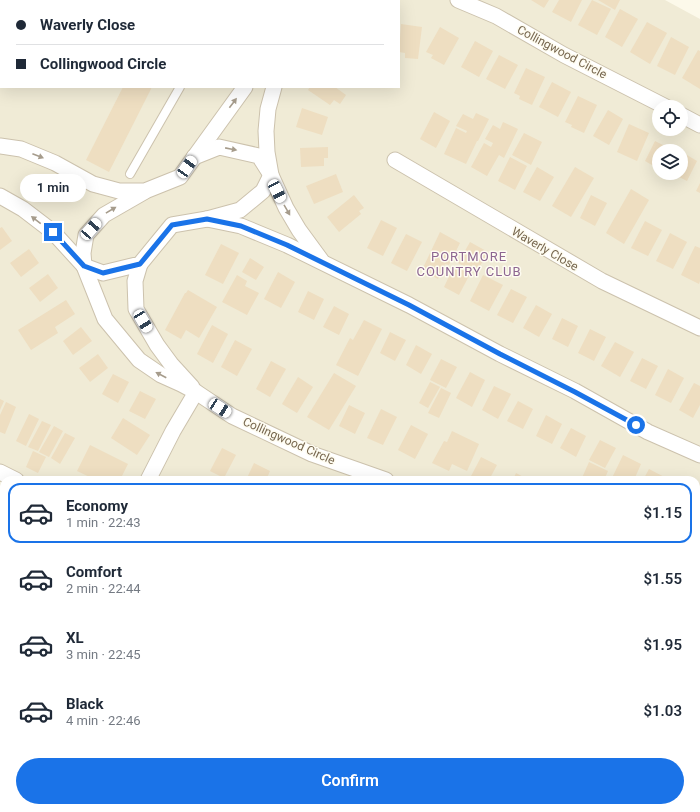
<!DOCTYPE html>
<html lang="en">
<head>
<meta charset="utf-8">
<style>
	:root { --surface:#fff; --page:#f2f2f3; --text:#1f2937; --muted:#747a83; --line:#e0e1e3; --accent:#1a73e8 }
	body { margin:0; font-family:Roboto,sans-serif; background:var(--page); color:var(--text); height:100vh; display:flex; flex-direction:column; font-size:15px; white-space:nowrap }
	* { box-sizing:border-box; margin:0 }
	p { font-size:13px; color:var(--muted) }
	.icon { flex:none; width:22px; height:22px; fill:none; stroke:currentColor; stroke-width:2; stroke-linecap:round; stroke-linejoin:round }
	.map { position:relative; flex:1; overflow:hidden }
	.drawer { position:absolute; left:0px; top:476px; width:700px; height:336px; display:flex; flex-direction:column; background:var(--surface); border-radius:12px 12px 0 0; box-shadow:0 4px 16px #0002 }
	.drawer>* { flex:none }
	.banner { position:absolute; left:0px; top:0px; width:400px; height:88px; box-shadow:0 4px 16px #0002; display:grid; align-content:center; height:88px; padding:0 16px; background:var(--surface) }
	.fabs { position:absolute; left:652px; top:100px; display:grid; gap:8px }
	.fabs a { display:grid; place-items:center; width:36px; height:36px; border-radius:50%; background:var(--surface); box-shadow:0 4px 16px #0002; font-size:20px }
	.end { position:absolute; width:18px; height:18px; margin:-9px; border:5px solid #1a73e8; background:#fff; box-shadow:0 0 0 2px #fff }
	.from { border-radius:50% }
	.bubble { position:absolute; height:28px; border-radius:14px; background:var(--surface); box-shadow:0 4px 16px #0002; font-size:13px; font-weight:600; line-height:28px; text-align:center }
	.car { position:absolute; width:12px; height:24px; margin:-12px -6px; border-radius:5px; box-shadow:0 0 3px 1px #0007; background:linear-gradient(#fff 24%,#345 0 40%,#fff 0 76%,#345 0 86%,#fff 0) }
	.banner b { display:flex; align-items:center; gap:14px; height:38px; font-size:15px }
	.banner b+b { border-top:1px solid var(--line) }
	.banner i { width:10px; height:10px; background:var(--text) }
	ul { padding:7px 0 0; list-style:none }
	li { display:flex; align-items:center; gap:12px; height:60px; margin:0 8px 6px; padding:0 8px; border:2px solid transparent; border-radius:12px }
	li div { flex:1 }
	li b { display:block; font-size:15px }
	li em { font-style:normal; font-weight:600 }
	li.on { border-color:var(--accent) }
	li>.icon { width:36px; height:36px; stroke-width:1.5 }
	.button { display:flex; gap:8px; margin-top:auto; padding:8px 16px }
	.button a { flex:1; height:46px; border-radius:24px; background:var(--accent); color:#fff; font-size:16px; font-weight:600; line-height:46px; text-align:center }
	.map>svg:first-child { display:block }
	.residential { fill:#f0ebd6; fill-rule:evenodd }
	.lines { fill:none; stroke-linecap:round; stroke-linejoin:round }
	.stream { stroke:#a6c3d6; stroke-width:5 }
	.building { fill:#eedec1 }
	.service-casing { stroke:#ccc2ad; stroke-width:10 }
	.minor-casing { stroke:#ccc2ad; stroke-width:17 }
	.tertiary-casing { stroke:#ccc2ad; stroke-width:21 }
	.service { stroke:#fff; stroke-width:8 }
	.minor { stroke:#fff; stroke-width:15 }
	.tertiary { stroke:#fff; stroke-width:19 }
	.oneway { fill:#a69c8c }
	.route { stroke:#1a73e8; stroke-width:5 }
	.labels { text-anchor:middle; stroke-width:3; stroke-linejoin:round; paint-order:stroke }
	.street-label { font-size:12px; fill:#76664e; stroke:#fefcf1 }
	.neighbourhood-label { font-size:13px; letter-spacing:1px; fill:#8d6691; stroke:#fefcf1 }
</style>
</head>
<body>
<div class="map">
<svg width="700" height="812" viewBox="0 0 700 812">
	<rect width="100%" height="100%" fill="#fcf9ea"/>
	<g class="residential">
		<path d="M0 0H665L700 19V812H643L635 808H696V480H24L20 478 0 480ZM1 1H399V87H1ZM659 107H681V129H659ZM659 151H681V173H659Z"/>
		<path d="M0 636 4 638V701L0 708Z"/>
	</g>
	<g class="lines">
		<g class="stream">
			<path d="M0 561 4 563"/>
			<path d="M472 808 480 812"/>
		</g>
	</g>
	<g class="building">
		<path d="M531 0H549L544 8Z"/>
		<path d="M559 0H582L571 22 552 12Z"/>
		<path d="M592 0 611 9 597 35 578 25Z"/>
		<path d="M598 0H620L615 10Z"/>
		<path d="M620 9 638 19 622 47 605 37Z"/>
		<path d="M647 22 667 33 650 64 630 52Z"/>
		<path d="M401 24 422 27 418 59 405 58V53L399 52Z"/>
		<path d="M440 27 459 38 444 65 431 58 433 55 426 52Z"/>
		<path d="M671 37 689 47 675 75 657 66Z"/>
		<path d="M475 41 493 51 479 77 461 67Z"/>
		<path d="M698 50 700 51V89L682 78Z"/>
		<path d="M499 55 518 65 505 89 486 79Z"/>
		<path d="M526 68 545 77 532 105 519 99 520 96 514 93Z"/>
		<path d="M552 82 571 92 558 117 539 107Z"/>
		<path d="M123 87H152L109 172 86 160Z"/>
		<path d="M310 87H335L346 95 340 104 334 100 330 105 308 90Z"/>
		<path d="M578 96 597 105 584 133 571 127 572 125 565 122Z"/>
		<path d="M302 108 328 117 322 135 296 127Z"/>
		<path d="M608 110 623 119 609 145 593 136Z"/>
		<path d="M434 112 450 121 436 148 420 139Z"/>
		<path d="M476 113 489 119 478 141H477L466 164 444 154 456 128 466 133 467 131 456 126 463 114 473 119Z"/>
		<path d="M503 122 518 129 504 158 499 155 487 176 471 167 484 143 491 147 493 143 485 139 493 125 500 129Z"/>
		<path d="M629 124 649 133 637 161 617 152Z"/>
		<path d="M524 133 542 142 531 165 512 155Z"/>
		<path d="M655 141 671 149 670 151H659V169L645 161Z"/>
		<path d="M328 147V158H324V166L301 167 300 148Z"/>
		<path d="M682 152 697 161 687 181 671 173H681Z"/>
		<path d="M510 157 527 166 515 190 498 181Z"/>
		<path d="M537 167 554 177 540 201 523 192Z"/>
		<path d="M575 167 594 178 571 217 552 206Z"/>
		<path d="M336 174 343 192 314 204 306 186Z"/>
		<path d="M700 183V193L696 191Z"/>
		<path d="M631 189 649 200 624 244 606 233Z"/>
		<path d="M354 195 364 208 359 211 361 214 339 232 327 217Z"/>
		<path d="M591 195 607 203 595 226 580 218Z"/>
		<path d="M381 220 397 228 383 256 367 248Z"/>
		<path d="M645 221 662 230 648 256 631 248Z"/>
		<path d="M2 227 12 241 0 250V228Z"/>
		<path d="M440 232 460 243 449 265 445 264 438 279 422 270Z"/>
		<path d="M670 233 687 242 673 269 656 261Z"/>
		<path d="M406 234 422 242 407 271 391 263Z"/>
		<path d="M470 242 488 252 476 273 458 263Z"/>
		<path d="M221 244 239 253 223 284 205 275Z"/>
		<path d="M695 246 700 248V281L699 284 681 275Z"/>
		<path d="M29 249 39 263 21 277 10 263Z"/>
		<path d="M250 258 264 267 256 280 242 272Z"/>
		<path d="M454 266 470 274 459 295 444 287Z"/>
		<path d="M278 272 295 282 281 308 264 299Z"/>
		<path d="M48 274 58 288 40 302 29 288Z"/>
		<path d="M237 275 247 281 245 286 259 293 247 315 222 302Z"/>
		<path d="M483 275 503 285 489 311 470 301Z"/>
		<path d="M511 289 527 297 513 323 497 315Z"/>
		<path d="M188 290 217 307 199 338 186 330 181 339 165 330 185 293H186Z"/>
		<path d="M308 291 324 299 314 320 298 312Z"/>
		<path d="M66 300 75 314 55 327 58 333 31 350 18 330Z"/>
		<path d="M536 305 552 314 539 337 523 328Z"/>
		<path d="M334 306 349 314 339 335 323 327Z"/>
		<path d="M562 318 578 326 568 347 552 339Z"/>
		<path d="M364 320 382 329 358 376 336 365 350 338 353 340Z"/>
		<path d="M212 325 228 334 213 363 197 354Z"/>
		<path d="M81 327 92 341 73 355 63 341Z"/>
		<path d="M590 329 606 337 594 361 578 353Z"/>
		<path d="M390 332 406 340 395 361 380 353Z"/>
		<path d="M235 340 252 349 237 376 221 367Z"/>
		<path d="M615 342 634 352 620 377 601 366Z"/>
		<path d="M416 345 432 354 421 374 406 365Z"/>
		<path d="M98 354 108 368 90 382 79 368Z"/>
		<path d="M642 358 658 366 646 389 630 381Z"/>
		<path d="M441 359 457 367 446 388 430 380Z"/>
		<path d="M271 361 286 369 270 397 256 389Z"/>
		<path d="M668 369 684 378 671 403 655 395Z"/>
		<path d="M470 372 485 380 472 407 456 398Z"/>
		<path d="M334 373 356 386 329 430 307 417Z"/>
		<path d="M113 374 129 382 118 403 102 394Z"/>
		<path d="M298 377 313 387 297 413 282 404Z"/>
		<path d="M430 382 440 387 428 408 419 403Z"/>
		<path d="M694 383 700 386V405L693 418 679 410Z"/>
		<path d="M494 386 511 394 498 419 482 410Z"/>
		<path d="M441 388 451 393 439 418 428 413Z"/>
		<path d="M140 391 156 399 145 419 129 411Z"/>
		<path d="M0 399 4 401 0 410Z"/>
		<path d="M518 401 533 409 523 429 507 421Z"/>
		<path d="M6 402 16 407 5 434 0 432V415Z"/>
		<path d="M349 405 365 413 355 434 339 426Z"/>
		<path d="M381 409 397 417 383 445 367 438Z"/>
		<path d="M29 414 39 419 26 446 16 441Z"/>
		<path d="M546 415 562 424 552 444 536 436Z"/>
		<path d="M123 418 150 435 137 455 111 438Z"/>
		<path d="M42 421 51 425 38 451 28 447Z"/>
		<path d="M411 425 428 434 415 459 398 450Z"/>
		<path d="M54 426 63 431 49 457 39 452Z"/>
		<path d="M571 428 586 436 576 457 560 448Z"/>
		<path d="M452 431 479 444 467 471 452 464 449 471 432 463 444 441 447 442Z"/>
		<path d="M65 433 75 438 60 464 51 458Z"/>
		<path d="M600 440 616 448 605 468 589 460Z"/>
		<path d="M90 445 128 464 120 480H96L77 471Z"/>
		<path d="M222 448 236 455 224 478 210 471Z"/>
		<path d="M33 451 46 457 38 473 26 467Z"/>
		<path d="M623 455 641 464 634 480H611Z"/>
		<path d="M481 457 497 465 489 480H469Z"/>
		<path d="M589 462 608 471 604 480H581Z"/>
		<path d="M254 463 270 471 266 480H246Z"/>
		<path d="M649 469 670 480H643Z"/>
		<path d="M516 473 529 480H513Z"/>
		<path d="M696 582 700 584V608L696 616Z"/>
		<path d="M696 675 700 677V694L696 702Z"/>
		<path d="M146 808H151L161 812H144Z"/>
	</g>
	<g class="lines">
		<defs>
			<g id="service">
				<path d="M130 174 180 87"/>
				<path d="M334 812 336 808"/>
			</g>
			<g id="minor">
				<path d="M313 0V1"/>
				<path d="M458 0 496 16 564 55 666 107"/>
				<path d="M350 1 353 0"/>
				<path d="M681 115 700 125"/>
				<path d="M0 146 21 149 55 163 93 184 119 191H145L180 177 245 87"/>
				<path d="M194 157 219 147 259 156 271 175 286 208 299 230 321 260"/>
				<path d="M395 160 602 281 700 328"/>
				<path d="M0 196 23 209 53 232 84 266 105 319 139 360 161 375 181 384 196 392 232 416 312 454 386 480"/>
				<path d="M207 219 241 226 287 245 409 305 500 354 575 391 648 432 700 455"/>
				<path d="M140 264 135 281 136 309 157 345 171 364 192 387"/>
				<path d="M84 266 103 273 140 264 172 225 207 219 240 210 263 191 271 175 267 152 266 131 268 109 274 87"/>
				<path d="M84 266 83 253 86 235 104 215 144 192"/>
				<path d="M0 472 16 480"/>
				<path d="M148 480 173 431 196 392"/>
				<path d="M696 642 700 643"/>
				<path d="M696 778 700 772"/>
			</g>
			<g id="tertiary">
				<path d="M0 623 4 626"/>
				<path d="M353 808 361 812"/>
			</g>
		</defs>
		<use href="#service" class="service-casing"/>
		<use href="#minor" class="minor-casing"/>
		<use href="#tertiary" class="tertiary-casing"/>
		<use href="#service" class="service"/>
		<use href="#minor" class="minor"/>
		<use href="#tertiary" class="tertiary"/>
	</g>
	<defs><path id="oneway-solid" d="M-6-.8H1V-3.2L6.5 0L1 3.2V.8H-6Z"/></defs>
	<g class="oneway">
		<use href="#oneway-solid" transform="translate(233 103) rotate(-53)"/>
		<use href="#oneway-solid" transform="translate(231 149) rotate(11)"/>
		<use href="#oneway-solid" transform="translate(38 156) rotate(21)"/>
		<use href="#oneway-solid" transform="translate(111 210) rotate(-31)"/>
		<use href="#oneway-solid" transform="translate(287 210) rotate(60)"/>
		<use href="#oneway-solid" transform="translate(36 220) rotate(-142)"/>
		<use href="#oneway-solid" transform="translate(161 375) rotate(-152)"/>
	</g>
	<g class="lines">
		<path class="route" d="M53 232 84 266 103 273 140 264 172 225 207 219 241 226 287 245 409 305 500 354 575 392 636 425"/>
	</g>
	<g class="labels">
		<g class="street-label">
			<text transform="translate(562 52) rotate(28)" y="4">Collingwood Circle</text>
			<text transform="translate(545 249) rotate(30)" y="4">Waverly Close</text>
			<text transform="translate(289 441) rotate(24)" y="4">Collingwood Circle</text>
		</g>
		<g class="neighbourhood-label">
			<text x="469" y="261">PORTMORE<tspan x="469" dy="15">COUNTRY CLUB</tspan></text>
		</g>
	</g>
</svg>
<div class="fabs">
<a><svg class="icon" aria-label="locate" viewBox="0 0 24 24"><circle cx="12" cy="12" r="6"/><path d="M12 2v4M12 18v4M2 12h4M18 12h4"/></svg></a>
<a><svg class="icon" aria-label="layers" viewBox="0 0 24 24"><path d="M12 4l9 5-9 5-9-5zM3 14l9 5 9-5"/></svg></a>
</div>
<i class="end from" style="left:636px;top:425px"></i>
<i class="end" style="left:53px;top:232px"></i>
<div class="bubble" style="left:20px;top:174px;width:66px">1 min</div>
<i class="car" style="left:187px;top:167px;rotate:35deg"></i>
<i class="car" style="left:277px;top:191px;rotate:153deg"></i>
<i class="car" style="left:91px;top:229px;rotate:41deg"></i>
<i class="car" style="left:143px;top:321px;rotate:149deg"></i>
<i class="car" style="left:220px;top:408px;rotate:123deg"></i>
<div class="banner">
<b><i class="from"></i>Waverly Close</b>
<b><i></i>Collingwood Circle</b>
</div>
<section class="drawer">
<ul>
<li class="on"><svg class="icon" aria-label="car" viewBox="0 0 24 24"><path d="M5 17H2v-5l4-1 3-4h7l3 4 3 1v5h-3M9 17h6M6 11h13"/><circle cx="7" cy="17" r="2"/><circle cx="17" cy="17" r="2"/></svg><div><b>Economy</b><p>1 min · 22:43</p></div><em>$1.15</em></li>
<li><svg class="icon" aria-label="car" viewBox="0 0 24 24"><path d="M5 17H2v-5l4-1 3-4h7l3 4 3 1v5h-3M9 17h6M6 11h13"/><circle cx="7" cy="17" r="2"/><circle cx="17" cy="17" r="2"/></svg><div><b>Comfort</b><p>2 min · 22:44</p></div><em>$1.55</em></li>
<li><svg class="icon" aria-label="car" viewBox="0 0 24 24"><path d="M5 17H2v-5l4-1 3-4h7l3 4 3 1v5h-3M9 17h6M6 11h13"/><circle cx="7" cy="17" r="2"/><circle cx="17" cy="17" r="2"/></svg><div><b>XL</b><p>3 min · 22:45</p></div><em>$1.95</em></li>
<li><svg class="icon" aria-label="car" viewBox="0 0 24 24"><path d="M5 17H2v-5l4-1 3-4h7l3 4 3 1v5h-3M9 17h6M6 11h13"/><circle cx="7" cy="17" r="2"/><circle cx="17" cy="17" r="2"/></svg><div><b>Black</b><p>4 min · 22:46</p></div><em>$1.03</em></li>
</ul>
<div class="button"><a>Confirm</a></div>
</section>
</div>
</body>
</html>
